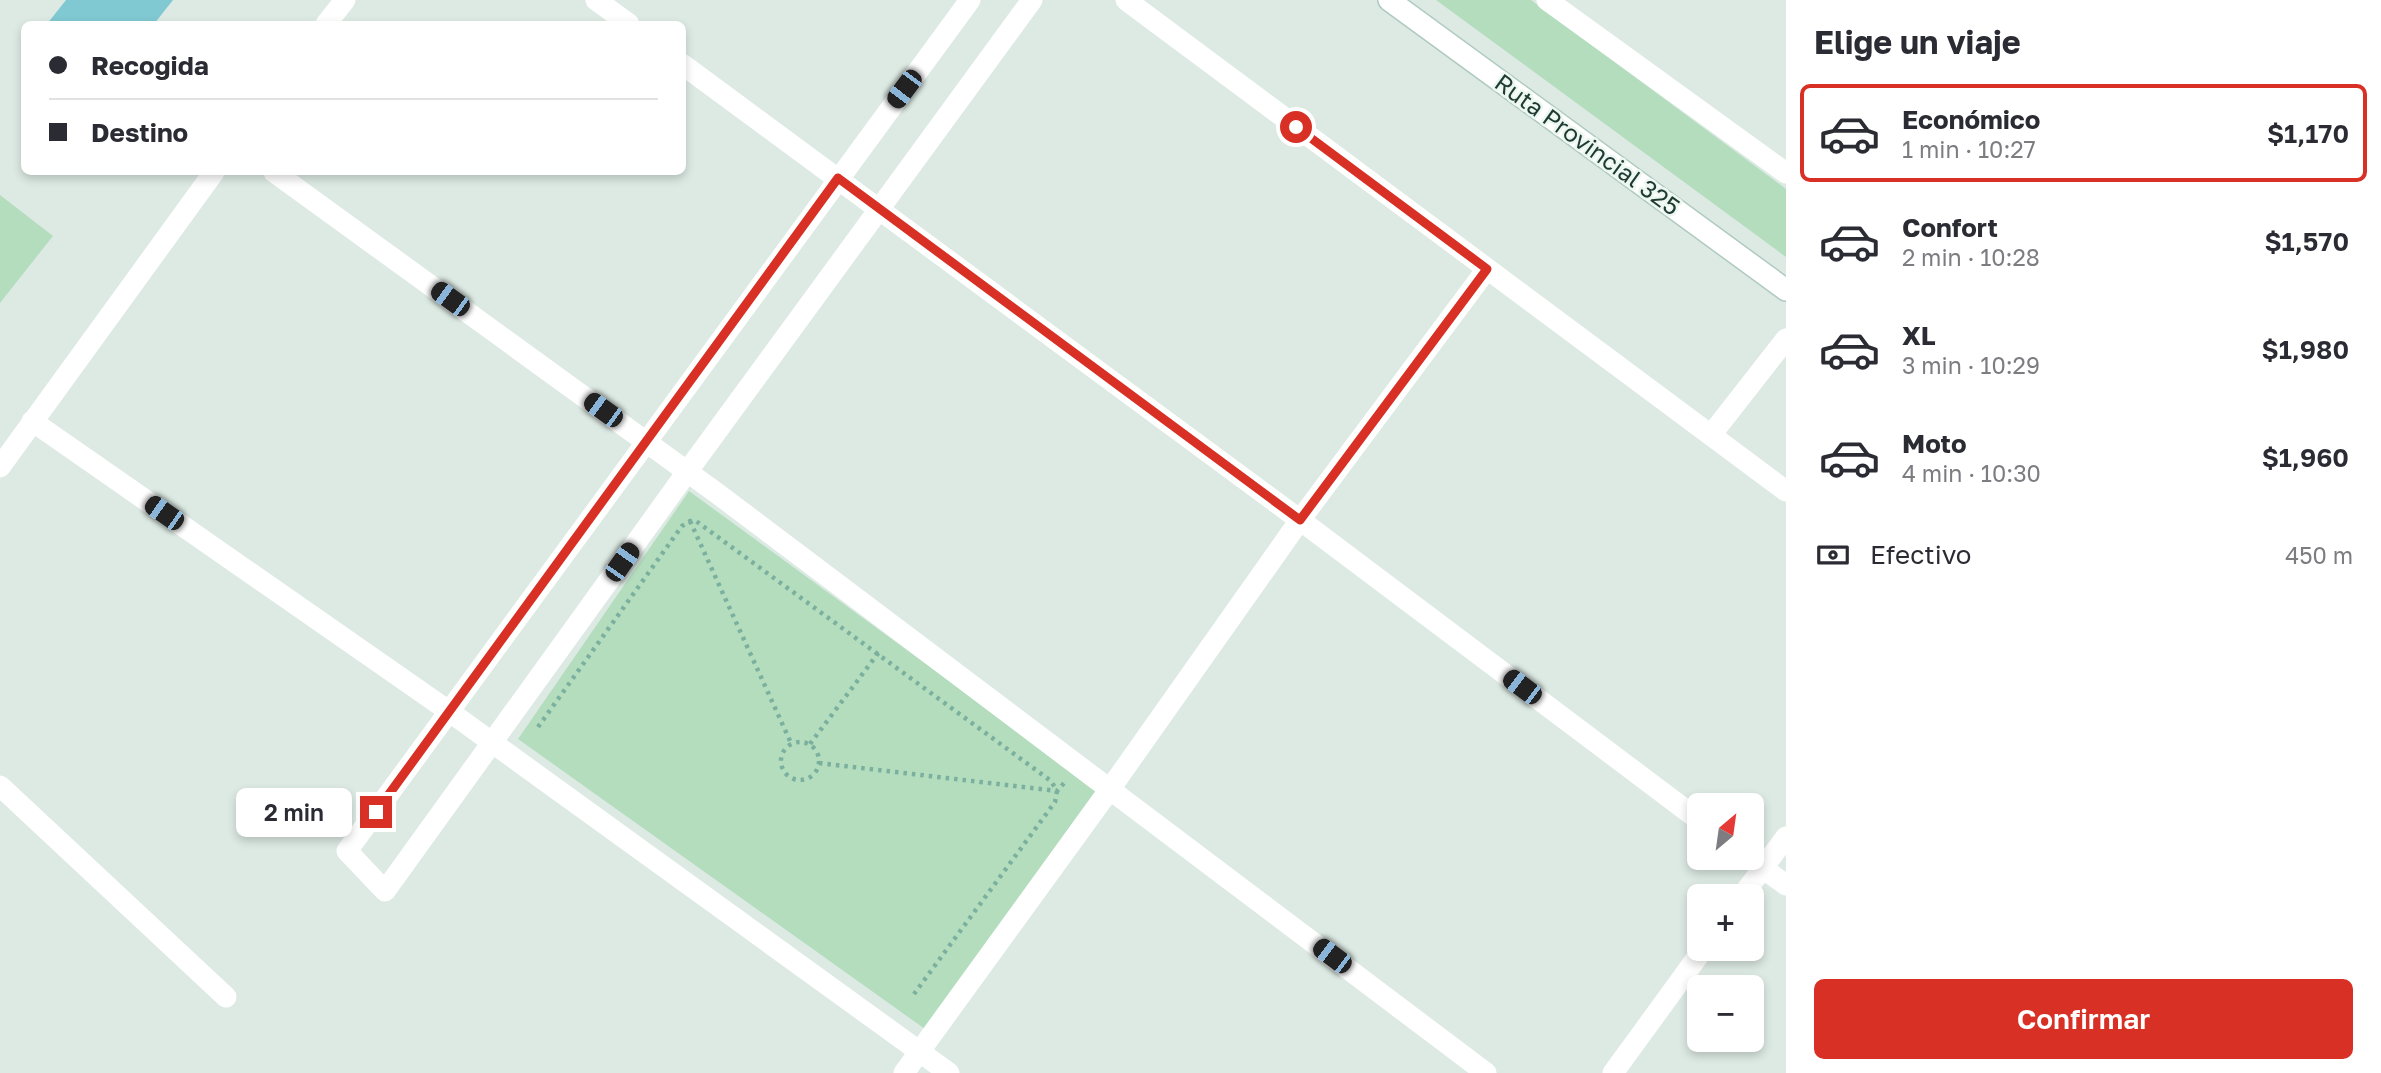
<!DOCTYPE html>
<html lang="es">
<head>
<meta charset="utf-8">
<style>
	:root { --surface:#fff; --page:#f7f7f7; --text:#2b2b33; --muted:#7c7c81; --line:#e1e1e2; --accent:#d93025 }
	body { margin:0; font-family:"Golos Text",sans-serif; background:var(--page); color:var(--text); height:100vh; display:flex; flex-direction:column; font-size:26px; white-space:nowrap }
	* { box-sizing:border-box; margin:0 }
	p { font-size:23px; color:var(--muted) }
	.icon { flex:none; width:38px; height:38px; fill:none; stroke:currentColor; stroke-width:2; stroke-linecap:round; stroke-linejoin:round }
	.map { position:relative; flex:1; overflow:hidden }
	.sheet { display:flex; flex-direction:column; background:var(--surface); width:595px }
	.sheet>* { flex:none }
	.banner { position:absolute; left:21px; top:21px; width:665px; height:154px; border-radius:10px; box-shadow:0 4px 10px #0003; display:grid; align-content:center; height:154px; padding:0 28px; background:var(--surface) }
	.needle { width:46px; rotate:29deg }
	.tools { position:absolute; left:1687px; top:793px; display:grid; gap:14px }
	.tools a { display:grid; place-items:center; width:77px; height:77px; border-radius:10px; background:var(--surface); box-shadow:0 4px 10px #0003; font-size:35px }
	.end { position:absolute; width:32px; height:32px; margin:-16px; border:9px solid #d93025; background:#fff; box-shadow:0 0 0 4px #fff }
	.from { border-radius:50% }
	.bubble { position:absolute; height:49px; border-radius:10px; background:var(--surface); box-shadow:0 4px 10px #0003; font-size:23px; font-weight:600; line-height:49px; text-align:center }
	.car { position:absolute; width:21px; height:42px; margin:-21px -10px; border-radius:9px; box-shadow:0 0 5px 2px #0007; background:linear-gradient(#222 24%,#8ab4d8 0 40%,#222 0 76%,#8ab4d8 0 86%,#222 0) }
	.banner b { display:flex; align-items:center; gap:24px; height:66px; font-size:26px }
	.banner b+b { border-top:2px solid var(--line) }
	.banner i { width:18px; height:18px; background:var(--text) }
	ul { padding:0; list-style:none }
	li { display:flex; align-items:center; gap:21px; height:98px; margin:0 14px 10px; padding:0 14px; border:4px solid transparent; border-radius:10px }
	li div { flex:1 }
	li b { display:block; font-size:26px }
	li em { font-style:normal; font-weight:600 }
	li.on { border-color:var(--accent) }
	li>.icon { width:63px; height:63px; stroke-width:1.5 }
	h2 { padding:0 28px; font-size:32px; line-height:84px }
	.pay { display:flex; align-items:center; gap:18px; height:77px; padding:0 28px; font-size:26px }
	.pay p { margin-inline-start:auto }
	.primary-button { display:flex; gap:14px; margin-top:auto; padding:14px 28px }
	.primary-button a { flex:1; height:80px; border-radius:10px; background:var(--accent); color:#fff; font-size:28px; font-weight:600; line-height:80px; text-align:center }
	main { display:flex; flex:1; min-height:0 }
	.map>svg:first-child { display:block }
	.green { fill:#b4ddbe }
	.water { fill:#80c9d3 }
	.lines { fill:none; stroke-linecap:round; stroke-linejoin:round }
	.secondary-casing { stroke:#afcac0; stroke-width:24 }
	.path { stroke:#7bb09e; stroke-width:4.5; stroke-dasharray:3.5 5; stroke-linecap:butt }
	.street { stroke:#fff; stroke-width:21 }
	.secondary { stroke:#fff; stroke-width:21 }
	.route { stroke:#d93025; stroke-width:9 }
	.labels { text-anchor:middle; stroke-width:5; stroke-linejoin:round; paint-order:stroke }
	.street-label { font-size:24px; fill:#1e3a32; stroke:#edf7f2 }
</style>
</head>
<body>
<main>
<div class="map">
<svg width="1786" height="1073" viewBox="0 0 1786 1073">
	<rect width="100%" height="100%" fill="#ddeae4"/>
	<g class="green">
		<path d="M1436 0H1531L1786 189V257Z"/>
		<path d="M0 195 53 236 0 303Z"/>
		<path d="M689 491 1097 789 925 1029 518 739Z"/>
	</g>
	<path class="water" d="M66 0H173L154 24H47Z"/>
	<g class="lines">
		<defs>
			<path id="secondary" d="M1389 0 1786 290"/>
		</defs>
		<use href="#secondary" class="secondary-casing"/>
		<g class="path">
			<path d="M690 521 791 743"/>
			<path d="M538 727 682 526 690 521H696L1051 781 1057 791 1055 802 914 994"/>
			<circle cx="800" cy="761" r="19"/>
			<path d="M810 744 879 652"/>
			<path d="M819 763 1057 791 1065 782"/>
		</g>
		<g class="street">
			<path d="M596 0 629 24"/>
			<path d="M970 0 347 851 385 891 687 472 1032 0"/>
			<path d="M1126 0 1786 491"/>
			<path d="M1547 0 1786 173"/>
			<path d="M326 24 345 0"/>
			<path d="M682 64 1300 520 1699 820"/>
			<path d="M274 172 718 494 1486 1073"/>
			<path d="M32 421 450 712 949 1073"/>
			<path d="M1711 435 1786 339"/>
			<path d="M0 467 214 172"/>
			<path d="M0 786 226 997"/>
			<path d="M1749 858 1786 885"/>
			<path d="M1742 896 1786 837"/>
			<path d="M904 1073 1110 789 1300 520 1487 269"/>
			<path d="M1613 1073 1704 948"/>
		</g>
		<use href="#secondary" class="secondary"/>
	</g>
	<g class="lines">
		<path class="route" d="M376 812 838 178 1300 520 1487 269 1296 127"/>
	</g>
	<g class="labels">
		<g class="street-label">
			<text transform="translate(1587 145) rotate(36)" y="8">Ruta Provincial 325</text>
		</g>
	</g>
</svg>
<div class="tools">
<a><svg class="needle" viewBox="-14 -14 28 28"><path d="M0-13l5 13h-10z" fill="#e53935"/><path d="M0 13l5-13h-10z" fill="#7c7c81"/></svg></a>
<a>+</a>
<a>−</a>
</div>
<i class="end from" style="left:1296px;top:127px"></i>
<i class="end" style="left:376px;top:812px"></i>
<div class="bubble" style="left:236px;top:788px;width:116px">2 min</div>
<i class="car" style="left:904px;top:89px;rotate:217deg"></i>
<i class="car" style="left:450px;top:299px;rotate:306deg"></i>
<i class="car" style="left:603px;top:410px;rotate:306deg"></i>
<i class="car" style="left:164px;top:513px;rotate:305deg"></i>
<i class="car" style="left:622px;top:562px;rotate:35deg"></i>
<i class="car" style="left:1522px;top:687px;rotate:307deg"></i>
<i class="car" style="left:1332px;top:956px;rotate:307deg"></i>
<div class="banner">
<b><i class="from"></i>Recogida</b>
<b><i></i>Destino</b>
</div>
</div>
<section class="sheet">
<h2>Elige un viaje</h2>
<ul>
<li class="on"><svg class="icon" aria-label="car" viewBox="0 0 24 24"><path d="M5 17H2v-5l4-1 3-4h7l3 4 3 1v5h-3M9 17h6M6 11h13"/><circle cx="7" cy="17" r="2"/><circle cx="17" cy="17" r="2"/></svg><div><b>Económico</b><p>1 min · 10:27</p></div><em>$1,170</em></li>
<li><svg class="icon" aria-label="car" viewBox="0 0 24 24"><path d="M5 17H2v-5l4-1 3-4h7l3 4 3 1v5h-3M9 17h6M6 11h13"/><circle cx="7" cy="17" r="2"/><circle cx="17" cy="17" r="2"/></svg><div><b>Confort</b><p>2 min · 10:28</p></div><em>$1,570</em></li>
<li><svg class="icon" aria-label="car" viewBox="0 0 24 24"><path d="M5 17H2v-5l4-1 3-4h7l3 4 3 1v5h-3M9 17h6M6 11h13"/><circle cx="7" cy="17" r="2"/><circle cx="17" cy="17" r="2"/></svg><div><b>XL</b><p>3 min · 10:29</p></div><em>$1,980</em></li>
<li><svg class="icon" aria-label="car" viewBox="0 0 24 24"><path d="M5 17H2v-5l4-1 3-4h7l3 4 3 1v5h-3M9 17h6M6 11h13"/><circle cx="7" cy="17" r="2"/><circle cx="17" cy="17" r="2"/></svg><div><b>Moto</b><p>4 min · 10:30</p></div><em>$1,960</em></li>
</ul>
<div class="pay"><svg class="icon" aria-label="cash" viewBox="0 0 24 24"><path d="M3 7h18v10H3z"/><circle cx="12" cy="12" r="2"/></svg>Efectivo<p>450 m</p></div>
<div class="primary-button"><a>Confirmar</a></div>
</section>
</main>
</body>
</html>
